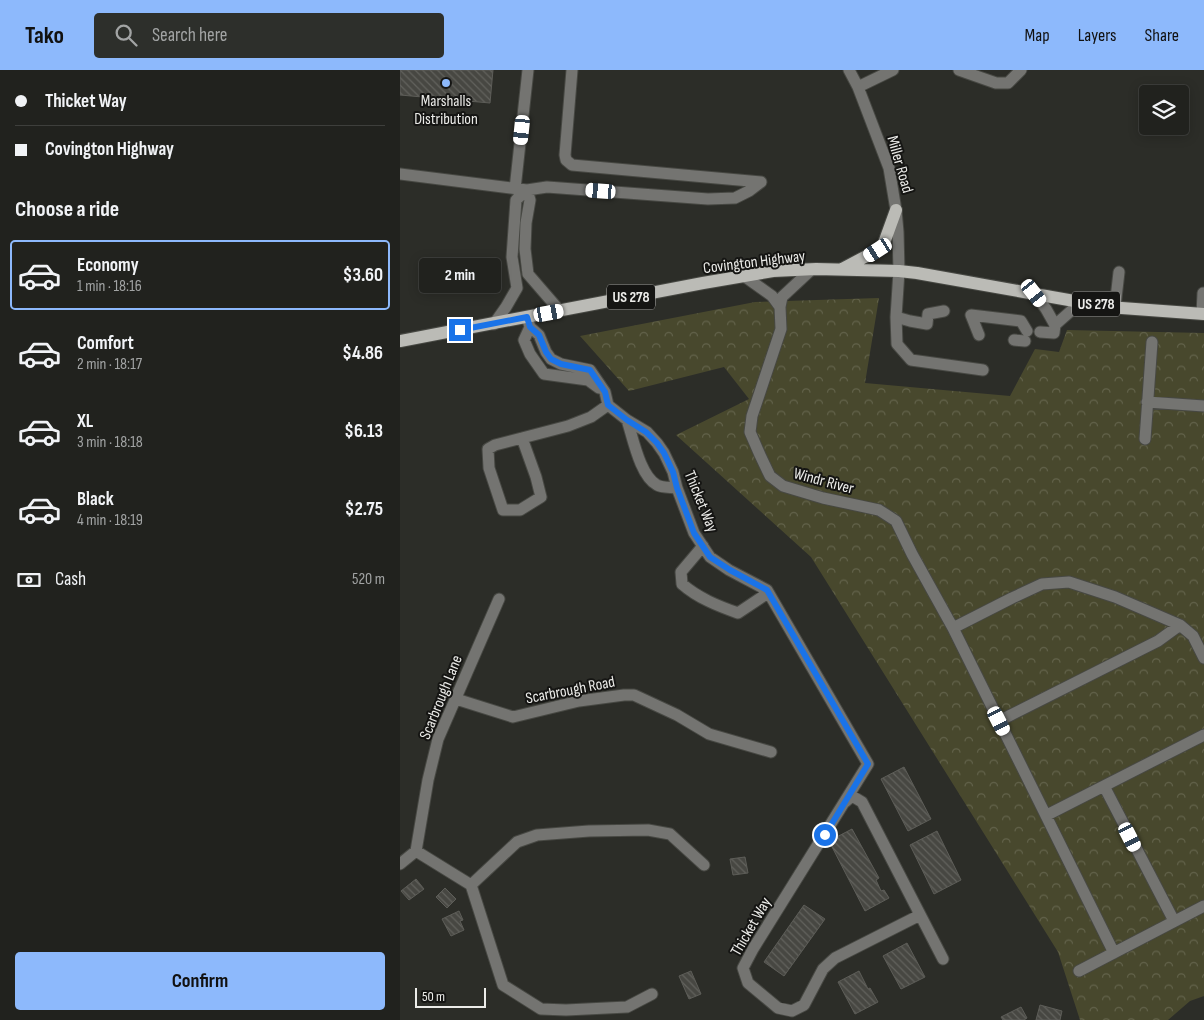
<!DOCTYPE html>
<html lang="en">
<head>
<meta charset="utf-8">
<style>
  body { margin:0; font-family:"Sofia Sans Condensed",sans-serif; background:#2d2f2b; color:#f1f3f6; height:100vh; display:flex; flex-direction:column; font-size:19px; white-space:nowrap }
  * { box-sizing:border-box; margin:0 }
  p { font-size:16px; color:#a2a4a4 }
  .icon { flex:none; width:28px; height:28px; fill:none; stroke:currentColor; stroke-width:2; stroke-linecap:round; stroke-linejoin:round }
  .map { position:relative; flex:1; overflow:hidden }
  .details { display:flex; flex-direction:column; background:#21221e; width:400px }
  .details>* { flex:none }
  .top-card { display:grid; align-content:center; height:110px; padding:0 15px; background:#21221e }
  .controls { position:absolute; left:739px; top:15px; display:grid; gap:10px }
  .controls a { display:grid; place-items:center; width:50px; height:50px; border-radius:5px; background:#21221e; box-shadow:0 2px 12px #0003,0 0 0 1px #3e3f3c; font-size:25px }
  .scale { position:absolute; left:15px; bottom:12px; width:71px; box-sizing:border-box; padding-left:5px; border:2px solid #ecece9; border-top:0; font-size:14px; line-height:18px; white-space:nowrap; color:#ecece9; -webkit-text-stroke:4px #151513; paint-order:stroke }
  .end { position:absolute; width:22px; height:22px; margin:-11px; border:6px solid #1a73e8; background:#fff; box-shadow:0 0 0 2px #fff }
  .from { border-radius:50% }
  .bubble { position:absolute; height:35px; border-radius:5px; background:#21221e; box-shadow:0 2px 12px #0003,0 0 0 1px #3e3f3c; font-size:16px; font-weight:700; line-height:35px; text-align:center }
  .car { position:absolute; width:15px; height:30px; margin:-15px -8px; border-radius:6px; box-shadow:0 0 4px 1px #0007; background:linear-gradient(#fff 24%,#345 0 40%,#fff 0 76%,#345 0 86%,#fff 0) }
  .top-card b { display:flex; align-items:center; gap:18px; height:48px; font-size:19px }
  .top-card b+b { border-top:1px solid #3e3f3c }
  .top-card i { width:12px; height:12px; background:#f1f3f6 }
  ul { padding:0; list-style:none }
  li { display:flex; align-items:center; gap:15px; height:70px; margin:0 10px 8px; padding:0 5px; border:2px solid transparent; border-radius:5px }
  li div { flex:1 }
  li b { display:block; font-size:19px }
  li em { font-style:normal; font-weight:700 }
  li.selected { border-color:#8db9fc }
  li>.icon { width:45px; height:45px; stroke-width:1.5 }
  h2 { padding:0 15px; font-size:22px; line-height:60px }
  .pay { display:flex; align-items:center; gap:12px; height:55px; padding:0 15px; font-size:19px }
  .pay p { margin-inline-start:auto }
  .button { display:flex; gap:10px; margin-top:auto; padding:10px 15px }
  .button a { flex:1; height:58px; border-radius:5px; background:#8db9fc; color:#111; font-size:20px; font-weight:700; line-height:58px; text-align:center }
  header { display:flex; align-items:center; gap:30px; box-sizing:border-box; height:70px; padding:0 25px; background:#8db9fc; color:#111 }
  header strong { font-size:24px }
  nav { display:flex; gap:28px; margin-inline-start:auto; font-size:18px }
  .search { width:350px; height:45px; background:#2d2f2b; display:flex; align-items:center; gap:12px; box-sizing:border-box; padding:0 18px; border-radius:5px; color:#a2a4a4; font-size:19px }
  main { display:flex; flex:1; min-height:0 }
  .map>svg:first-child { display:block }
  .forest { fill:url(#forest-crowns) }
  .building { fill:url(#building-back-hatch); stroke:#5d5d58 }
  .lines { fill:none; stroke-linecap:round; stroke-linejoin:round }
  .minor-casing { stroke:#474843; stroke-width:13 }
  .major-casing { stroke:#474843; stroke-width:14 }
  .minor { stroke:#747471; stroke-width:11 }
  .major { stroke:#bbbbb6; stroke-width:12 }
  .route { stroke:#1a73e8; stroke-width:6 }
  .poi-dot { fill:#8db9fc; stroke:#151513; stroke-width:2 }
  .labels { text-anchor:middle; stroke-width:4; stroke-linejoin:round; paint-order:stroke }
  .shield { fill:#151513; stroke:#acaca9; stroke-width:1 }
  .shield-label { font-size:15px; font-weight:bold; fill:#ecece9 }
  .poi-label { font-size:16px; fill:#ecece9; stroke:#151513 }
  .street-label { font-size:16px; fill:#ecece9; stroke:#151513 }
</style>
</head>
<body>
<header>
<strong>Tako</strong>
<div class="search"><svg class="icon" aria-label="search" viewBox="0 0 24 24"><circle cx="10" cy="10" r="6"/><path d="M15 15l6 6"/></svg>Search here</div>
<nav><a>Map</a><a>Layers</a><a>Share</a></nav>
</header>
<main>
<section class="details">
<div class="top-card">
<b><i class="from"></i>Thicket Way</b>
<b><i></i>Covington Highway</b>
</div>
<h2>Choose a ride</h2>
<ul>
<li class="selected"><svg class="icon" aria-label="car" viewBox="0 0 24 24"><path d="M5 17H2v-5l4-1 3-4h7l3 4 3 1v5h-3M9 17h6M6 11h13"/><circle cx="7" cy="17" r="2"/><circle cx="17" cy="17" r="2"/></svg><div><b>Economy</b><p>1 min · 18:16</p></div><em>$3.60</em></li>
<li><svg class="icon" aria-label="car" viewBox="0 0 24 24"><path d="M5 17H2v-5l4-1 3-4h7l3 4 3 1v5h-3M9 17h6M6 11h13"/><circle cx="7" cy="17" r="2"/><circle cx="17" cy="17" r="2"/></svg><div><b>Comfort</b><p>2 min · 18:17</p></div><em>$4.86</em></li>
<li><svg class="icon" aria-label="car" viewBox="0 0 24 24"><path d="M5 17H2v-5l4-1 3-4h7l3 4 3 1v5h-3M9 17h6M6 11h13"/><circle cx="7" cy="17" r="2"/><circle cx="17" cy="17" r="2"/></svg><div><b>XL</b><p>3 min · 18:18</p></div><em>$6.13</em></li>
<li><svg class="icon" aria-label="car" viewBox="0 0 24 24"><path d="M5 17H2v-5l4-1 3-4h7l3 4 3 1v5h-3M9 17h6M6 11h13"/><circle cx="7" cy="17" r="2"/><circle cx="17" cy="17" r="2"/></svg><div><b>Black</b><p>4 min · 18:19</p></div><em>$2.75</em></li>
</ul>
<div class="pay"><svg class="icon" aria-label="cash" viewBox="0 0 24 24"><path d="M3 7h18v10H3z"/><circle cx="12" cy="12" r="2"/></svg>Cash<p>520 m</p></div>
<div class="button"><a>Confirm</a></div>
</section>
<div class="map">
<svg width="804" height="950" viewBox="0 0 804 950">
  <defs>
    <pattern id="forest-crowns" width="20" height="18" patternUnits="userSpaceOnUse" patternTransform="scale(1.25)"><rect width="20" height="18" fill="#48482d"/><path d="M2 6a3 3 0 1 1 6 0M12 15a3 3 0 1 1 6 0" fill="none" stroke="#63634b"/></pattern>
    <pattern id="building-back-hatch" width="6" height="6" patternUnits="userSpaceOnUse" patternTransform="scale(1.25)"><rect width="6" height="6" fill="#474742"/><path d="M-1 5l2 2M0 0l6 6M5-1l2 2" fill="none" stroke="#62625d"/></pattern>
  </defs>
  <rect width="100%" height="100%" fill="#2c2d28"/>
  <path class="forest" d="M479,228L465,313L610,326L635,279L659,282L667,260L804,263V926L790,931L768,950H680L658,882L411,487L276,365L349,329L324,297L229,321L180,266L355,232Z"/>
  <path class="building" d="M0,0H93L90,33L0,25Z
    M504,697L531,749L508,761L481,709Z
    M452,759L479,808L476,810L481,821L484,820L489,828L465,841L429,771Z
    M537,761L561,810L534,824L510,775Z
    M345,787L348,803L333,805L330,789Z
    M16,809L24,819L9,830L1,821Z
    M45,818L56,829L47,838L36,827Z
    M404,835L425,849L384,906L364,892Z
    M59,841L63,850L60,851L64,860L51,866L42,849Z
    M507,873L525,907L501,919L483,886Z
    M291,901L301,924L289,929L279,906Z
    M459,901L468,919L470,918L478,932L455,944L438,912Z
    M640,935L662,941L660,950H636Z
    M621,937L627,948L624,950H603L601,947Z"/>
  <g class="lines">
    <g class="minor-casing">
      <path id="minor" d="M172,0L165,85L166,90L172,95L361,112
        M449,0L458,17L489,98L496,140L498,162L499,201L496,247L497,274L511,290L583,300
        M559,0L596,13H608L621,0
        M458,17L493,0
        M0,104L127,120L147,117L308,129L335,128L349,121L361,112
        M115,119L128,0
        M127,120L130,130L126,153L125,179L128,204L160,241
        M411,200L382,227L380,237L381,259L352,346L350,362L360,385L370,406L383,416L423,428L479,440L496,451L512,484L553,558L714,883
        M344,206L372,226L380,237
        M634,223L646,239L655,255L654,263L640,262
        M715,237L719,202
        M802,244L803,223
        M127,247L130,257L139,265L146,282L151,289L161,294L190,300L205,322L208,335L227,350L247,362L257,373L264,383L273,402L277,418L294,463L310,487L329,500L367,520L468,694L353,879L343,898L348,913L378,938L392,941L404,935L423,899L435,888L520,845
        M496,247L510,251L527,254L528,244L544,241
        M94,254L106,237L117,218L112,187L116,130L127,120
        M655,255L681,232
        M130,257L124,270L130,284L144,304L188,310L199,318
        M579,265L571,245L621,251L627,261
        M614,270L625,271
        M747,332L804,336
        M227,350C233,368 240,406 257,415C262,418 271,417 277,418
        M122,368L136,407L141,427L120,440H103L89,398L88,379L95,375Z
        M122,368L168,356L191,347L208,335
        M745,369L752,272
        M303,476L281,502L282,514C298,528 318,536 338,543L368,523
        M553,558L612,528L642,514L669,512L715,527L780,555L793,566L804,588
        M56,629L113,647L179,631L224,625H234L277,645L309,664L371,682
        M599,651L758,571L780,555
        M704,716L774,851
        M445,732L452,726L462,732L543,889
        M647,745L804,665
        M16,781L71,815L103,915L141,939L166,940L227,937L252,924
        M0,794L16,781L28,710L38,669L99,529
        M71,815L117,772L137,765L189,761L248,760L270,764L304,795
        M679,901L804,836"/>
    </g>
    <g class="major-casing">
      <path id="major" d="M442,199L478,180L484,173L496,140
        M0,271L303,213L373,201L416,199L499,201L517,203L708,237L804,244"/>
    </g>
    <use href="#minor" class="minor"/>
    <use href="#major" class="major"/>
  </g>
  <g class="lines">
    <path class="route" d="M60,260L127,247L130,257L139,265L146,282L151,289L161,294L190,300L205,322L208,335L227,350L246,362L257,373L264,383L273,402L277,418L294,463L310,487L330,500L367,520L468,694L425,765"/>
  </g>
  <circle class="poi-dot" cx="46" cy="13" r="5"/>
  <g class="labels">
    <g class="shield">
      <rect x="207" y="214.5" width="48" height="25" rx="4"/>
      <rect x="672" y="221.5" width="48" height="25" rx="4"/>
    </g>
    <g class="shield-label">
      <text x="231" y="232">US 278</text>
      <text x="696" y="239">US 278</text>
    </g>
    <g class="poi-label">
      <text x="46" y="36">Marshalls<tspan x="46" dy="18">Distribution</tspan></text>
    </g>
    <g class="street-label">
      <text transform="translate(501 94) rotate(74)" y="6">Miller Road</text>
      <text transform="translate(354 191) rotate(-7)" y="6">Covington Highway</text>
      <text transform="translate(424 410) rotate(15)" y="6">Windr River</text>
      <text transform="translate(302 431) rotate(68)" y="6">Thicket Way</text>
      <text transform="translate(170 619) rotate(-11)" y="6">Scarbrough Road</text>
      <text transform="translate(40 627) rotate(-68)" y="6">Scarbrough Lane</text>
      <text transform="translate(350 856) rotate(-60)" y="6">Thicket Way</text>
    </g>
  </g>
</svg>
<div class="controls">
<a><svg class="icon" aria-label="layers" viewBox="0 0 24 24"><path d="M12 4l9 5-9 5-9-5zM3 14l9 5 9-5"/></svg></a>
</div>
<div class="scale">50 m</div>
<i class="end from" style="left:425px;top:765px"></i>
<i class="end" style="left:60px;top:260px"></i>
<div class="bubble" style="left:19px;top:188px;width:82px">2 min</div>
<i class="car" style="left:122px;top:60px;rotate:186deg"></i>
<i class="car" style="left:201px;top:121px;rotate:274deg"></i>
<i class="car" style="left:478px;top:180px;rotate:238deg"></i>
<i class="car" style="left:634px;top:223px;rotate:142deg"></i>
<i class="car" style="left:149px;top:243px;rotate:80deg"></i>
<i class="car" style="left:599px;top:651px;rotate:153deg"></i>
<i class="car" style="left:730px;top:767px;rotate:153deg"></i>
</div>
</main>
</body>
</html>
